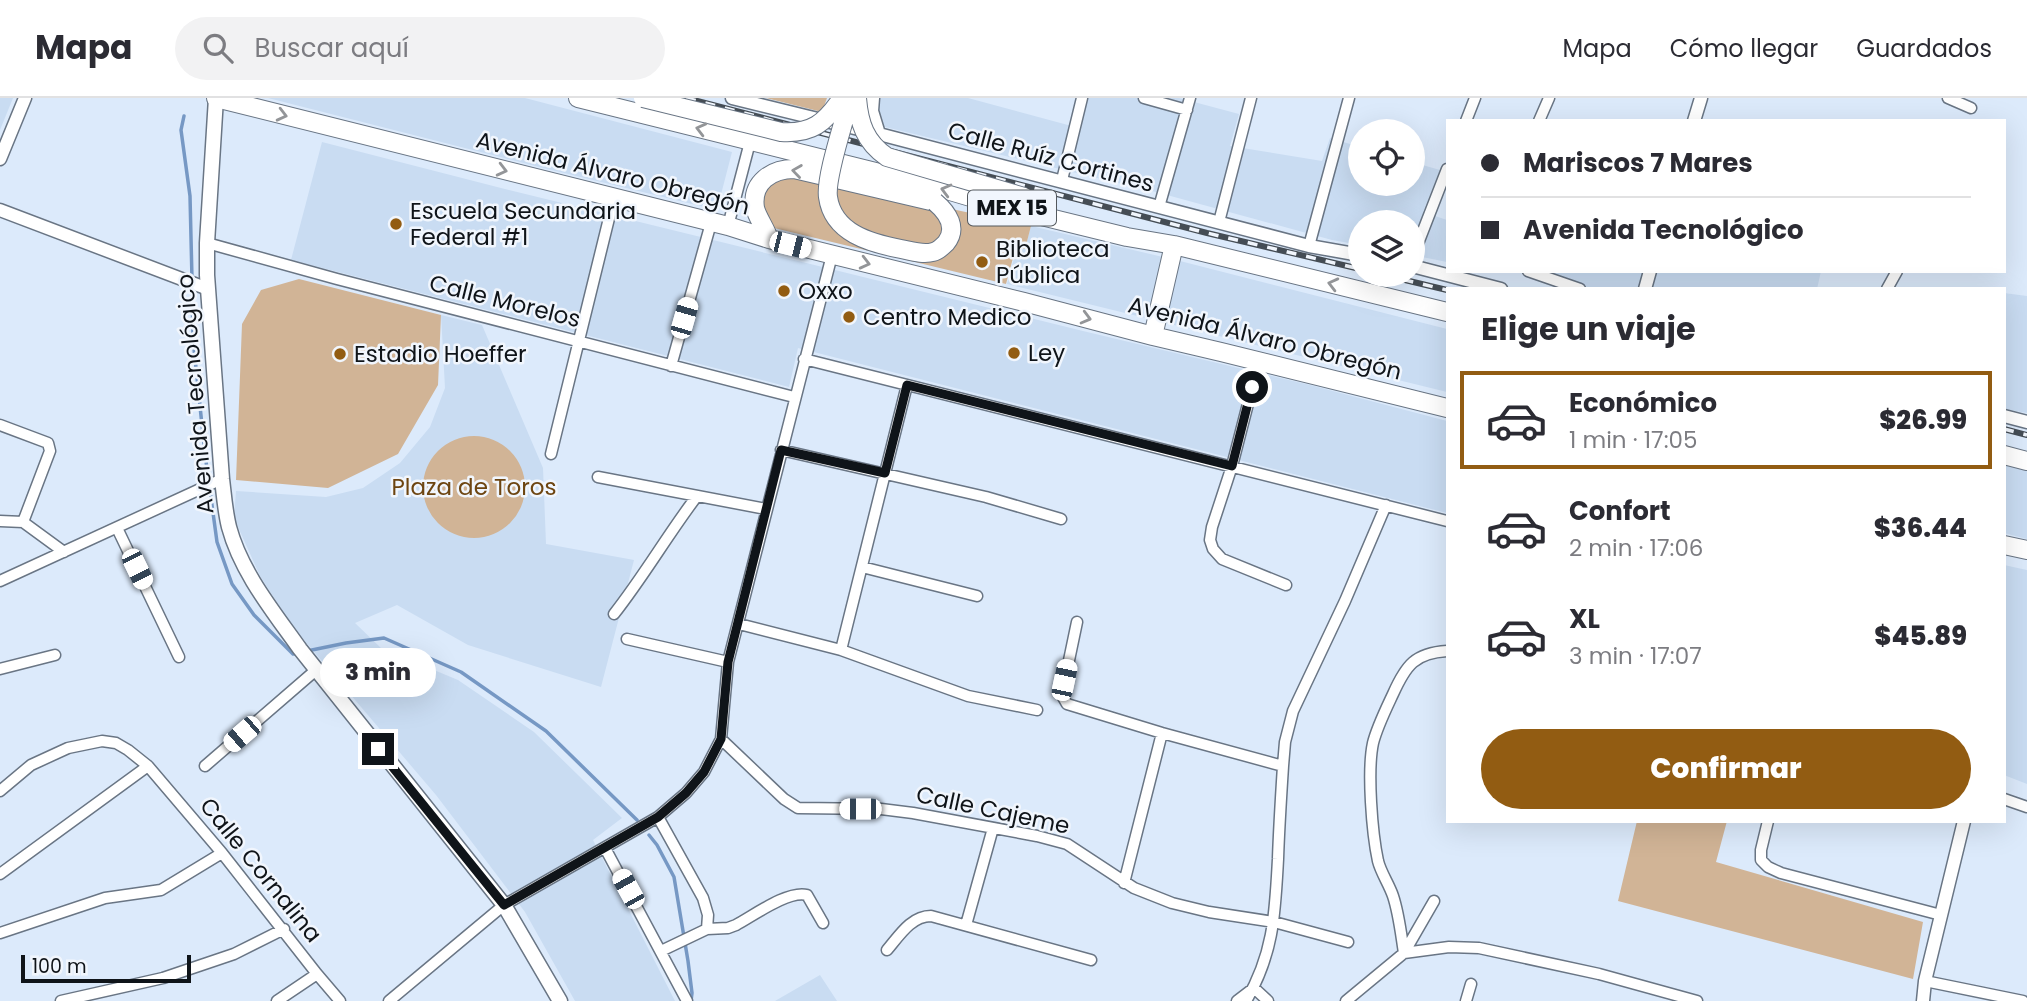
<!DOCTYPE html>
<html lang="es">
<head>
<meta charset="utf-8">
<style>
  body { margin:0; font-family:Poppins,sans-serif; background:#f2f2f3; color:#2b2b33; height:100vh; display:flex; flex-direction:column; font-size:26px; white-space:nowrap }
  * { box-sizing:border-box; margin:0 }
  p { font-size:23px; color:#7c7c81 }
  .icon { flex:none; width:38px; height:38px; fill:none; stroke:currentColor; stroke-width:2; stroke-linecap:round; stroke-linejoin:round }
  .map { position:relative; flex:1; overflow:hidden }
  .panel { position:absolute; left:1446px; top:189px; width:560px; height:536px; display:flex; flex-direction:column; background:#fff; border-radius:0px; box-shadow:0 7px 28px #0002 }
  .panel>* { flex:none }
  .banner { position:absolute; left:1446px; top:21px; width:560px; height:154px; border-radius:0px; box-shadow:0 7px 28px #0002; display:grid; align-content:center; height:154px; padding:0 35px; background:#fff }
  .tools { position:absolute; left:1348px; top:21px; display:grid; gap:14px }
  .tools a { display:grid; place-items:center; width:77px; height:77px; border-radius:50%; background:#fff; box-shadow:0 7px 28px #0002; font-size:35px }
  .scale { position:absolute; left:21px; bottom:18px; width:170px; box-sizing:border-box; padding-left:7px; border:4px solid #0f1419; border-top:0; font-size:19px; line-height:24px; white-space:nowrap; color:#0f1419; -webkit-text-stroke:5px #f1f6fd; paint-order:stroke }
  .end { position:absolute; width:32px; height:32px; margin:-16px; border:9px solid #0f1419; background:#fff; box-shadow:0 0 0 4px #fff }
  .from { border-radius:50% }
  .bubble { position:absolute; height:49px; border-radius:24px; background:#fff; box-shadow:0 7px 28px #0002; font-size:23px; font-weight:800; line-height:49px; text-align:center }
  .car { position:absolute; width:21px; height:42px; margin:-21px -10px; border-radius:9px; box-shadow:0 0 5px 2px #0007; background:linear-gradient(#fff 24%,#345 0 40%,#fff 0 76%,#345 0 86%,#fff 0) }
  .banner b { display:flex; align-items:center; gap:24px; height:66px; font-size:26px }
  .banner b+b { border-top:2px solid #e1e1e2 }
  .banner i { width:18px; height:18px; background:#2b2b33 }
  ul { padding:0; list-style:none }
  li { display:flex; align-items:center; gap:21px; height:98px; margin:0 14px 10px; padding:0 21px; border:4px solid transparent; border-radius:0px }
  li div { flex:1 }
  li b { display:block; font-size:26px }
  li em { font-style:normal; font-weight:800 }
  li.on { border-color:#925c12 }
  li>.icon { width:63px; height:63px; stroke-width:1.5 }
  h2 { padding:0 35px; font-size:32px; line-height:84px }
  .button { display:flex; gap:14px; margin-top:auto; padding:14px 35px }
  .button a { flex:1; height:80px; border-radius:42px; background:#925c12; color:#fff; font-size:28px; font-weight:800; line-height:80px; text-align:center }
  header { display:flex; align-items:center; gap:42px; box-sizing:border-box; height:98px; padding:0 35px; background:#fff; border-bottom:2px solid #e1e1e2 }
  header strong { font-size:33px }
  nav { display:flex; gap:38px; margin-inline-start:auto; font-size:24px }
  .search { width:490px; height:63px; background:#f2f2f3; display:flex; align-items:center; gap:18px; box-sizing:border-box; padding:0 24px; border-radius:38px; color:#7c7c81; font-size:26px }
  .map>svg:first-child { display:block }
  .built { fill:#c9dcf2 }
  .green { fill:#d1b496 }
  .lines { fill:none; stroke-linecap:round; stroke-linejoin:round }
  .stream { stroke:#7698c4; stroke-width:3.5 }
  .minor-casing { stroke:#697584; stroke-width:13 }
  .tertiary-casing { stroke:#697584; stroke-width:15 }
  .secondary-casing { stroke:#697584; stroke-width:17 }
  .trunk-casing { stroke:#697584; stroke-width:20 }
  .minor { stroke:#fff; stroke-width:10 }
  .tertiary { stroke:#fff; stroke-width:12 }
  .secondary { stroke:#fff; stroke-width:14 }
  .trunk { stroke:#fff; stroke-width:18 }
  .rail-casing { stroke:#454d55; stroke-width:6 }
  .rail { stroke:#f1f6fd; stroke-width:3.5; stroke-dasharray:10; stroke-linecap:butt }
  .trunk-bridge-casing { stroke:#697584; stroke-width:20; stroke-linecap:butt }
  .trunk-bridge { stroke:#fff; stroke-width:18 }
  .oneway { stroke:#939598 }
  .route { stroke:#0f1419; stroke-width:9 }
  .poi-dot { fill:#925c12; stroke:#f1f6fd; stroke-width:2.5 }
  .labels { text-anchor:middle; stroke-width:5; stroke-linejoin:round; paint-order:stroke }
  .shield { fill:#f1f6fd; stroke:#53585d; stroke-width:2 }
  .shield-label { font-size:21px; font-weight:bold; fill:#0f1419 }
  .street-label { font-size:23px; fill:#0f1419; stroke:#f1f6fd }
  .poi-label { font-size:23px; fill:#0f1419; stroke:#f1f6fd; text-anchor:start }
  .park-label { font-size:23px; fill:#6d4511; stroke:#f1f6fd }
</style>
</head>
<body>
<header>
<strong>Mapa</strong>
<div class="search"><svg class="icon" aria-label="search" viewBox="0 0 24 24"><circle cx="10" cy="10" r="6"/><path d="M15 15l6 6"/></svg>Buscar aquí</div>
<nav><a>Mapa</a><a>Cómo llegar</a><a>Guardados</a></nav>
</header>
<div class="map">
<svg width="2027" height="903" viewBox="0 0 2027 903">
  <rect width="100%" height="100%" fill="#dceafb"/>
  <path class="built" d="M0,0H13L0,32Z
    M268,0H525L732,54L717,112L539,69Z
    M878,0H968L1079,30L1087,0H1179L1239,16L1230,48L1322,63L1330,40L1360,49V86H1412V64L1440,72L1423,114L1447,122V164L1412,157V124H1360V147L1332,142L1156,94L881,28L877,7Z
    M322,44L501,90L1083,233L1310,287L1447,323V415L798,250L789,289L291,162Z
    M1031,128L1180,163L1447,231V294L1007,186L1017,149L1025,150Z
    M1537,173H1821L1817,191H1594L1552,179Z
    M2004,195L2027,198V315L2004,311Z
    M441,217L482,227L543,370L546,446L634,462L601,589L468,547L397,507L355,525L381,550L458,582L534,634L622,720L593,742L675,903H575L525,814L436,697L292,528L260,478L234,420L236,393L326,399L363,390L400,365L430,329L445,290Z
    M2004,367L2027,373V441L2004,435Z
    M2004,467L2027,472V686L2004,677Z
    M820,877L837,903H775Z"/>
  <path class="green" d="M766,0H827L822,14Z
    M784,75L1031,128L1025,151L1016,149L1006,186L774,130L765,119L761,91Z
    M299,181L441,217L438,287L398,356L328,390L236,382L242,226L261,192Z
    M423 389a51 51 0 1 1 102 0a51 51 0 1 1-102 0Z
    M1637,723H1727L1716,764L1923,824L1913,881L1618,803Z"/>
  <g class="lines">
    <path class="stream" d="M184,18L181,32L190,98L192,181
      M192,188L193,241L205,356L217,444L232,486L254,517L293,556L300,555
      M307,553L346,545L384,540L461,574L546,633L637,722
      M649,737L657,747L674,779L688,863L692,895L691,903"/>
    <g class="minor-casing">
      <path id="minor" d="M1144,0L1187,12
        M1948,0L1971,10
        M1466,23L1475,0
        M1539,23L1549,0
        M1062,82L1082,0
        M1159,109L1190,0
        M1219,124L1251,0
        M728,128L750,44
        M207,145L337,181L794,299
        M1309,148L1349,0
        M1412,161L1447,71
        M1528,173L1580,191
        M1887,191L1897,173
        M804,261L1447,423
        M1259,263L1232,368L1212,429L1210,442L1213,451L1222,461L1286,487
        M671,268L711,125
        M0,327L48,345L50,353L23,424
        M781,352L986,399L1061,421
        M551,356L614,100
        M598,379L766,411
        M0,423L23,424L64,454
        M117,430L179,559
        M862,469L977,498
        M0,483L222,381
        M614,516C644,478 668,436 697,398
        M1077,524L1063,591V599L1067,606L1162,635L1283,668
        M739,526L841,552L968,598L1037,612
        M627,541L728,564
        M841,552L907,287
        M0,571L55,557
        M721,641L784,701L798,710L881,711L913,715L1037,738L1067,746L1134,790L1172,805L1209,814L1274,824L1348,844
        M205,668L316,572
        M0,693L31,667L68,650L102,643L116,645L128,652L148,668L222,755L317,876L340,903
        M2004,701L2027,709
        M658,719L703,800L708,817L707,831
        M1768,723L1761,752V762L1768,769L1781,775L1941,817
        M605,750L687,903
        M0,776L148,668
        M1124,785L1162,635
        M966,827L993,730
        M0,835L105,800L161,792L222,755
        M887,852C899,838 911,818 931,818L1091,862
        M661,853L707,831L728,830L736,827C753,818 788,792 807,797L823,825
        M1404,855C1401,836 1399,816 1393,798C1389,786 1381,775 1378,763C1372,735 1367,673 1373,645C1377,629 1386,611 1393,596C1406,567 1415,555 1447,553
        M1404,855L1449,849L1479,850L1599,876L1697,903
        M1925,883L2023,903
        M61,903L163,880L234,856L284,831
        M277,903L317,876
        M389,903L504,807L658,719L686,695L704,674L721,641L728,564L832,157
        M1237,903L1254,890L1268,903
        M1246,903C1274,855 1275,815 1278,761C1279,730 1281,699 1283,668L1285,644L1293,613L1345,503L1386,407
        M1346,903L1404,855L1434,803
        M1466,903L1471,886"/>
    </g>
    <g class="tertiary-casing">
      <path id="tertiary" d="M732,0L879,36L1309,148L1360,157
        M873,0L872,13L879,36
        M1694,23L1701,0
        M0,61L25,0
        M0,112L208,191
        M1412,168L1501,191
        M1645,191L1650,173
        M2004,318L2027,324
        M1923,903L1925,883L1964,723"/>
    </g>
    <g class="secondary-casing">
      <path id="secondary" d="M216,0L207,145V177L222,381C224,397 225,413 229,429C241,474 273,513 300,551L504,807L560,903"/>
    </g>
    <g class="trunk-casing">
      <path id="trunk" d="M216,0L728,128L769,141L1024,204L1153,238L1221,254L1447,310
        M578,0L940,90L1001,108L1127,139L1174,147L1447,214
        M769,141C766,131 757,119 755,110C751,84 772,71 794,71L935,104
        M1153,238L1174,147
        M2004,357L2027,363
        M2004,447L2027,452"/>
    </g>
    <use href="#minor" class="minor"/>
    <use href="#tertiary" class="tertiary"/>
    <use href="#secondary" class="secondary"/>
    <use href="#trunk" class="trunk"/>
    <g class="rail-casing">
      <path id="rail" d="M686,0L1207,135L1360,171
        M1384,177L1447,192
        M2004,331L2027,337"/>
    </g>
    <use href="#rail" class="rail"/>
    <g class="trunk-bridge-casing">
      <path id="trunk-bridge" d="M643,0L781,34C812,36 825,25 842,0
        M850,0C845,22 825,79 828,99C833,135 870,145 901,151C911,153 923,157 933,154C938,153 942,149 946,145C958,130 948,115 935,104
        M857,0C859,25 865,44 887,59L1024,99"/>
    </g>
    <use href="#trunk-bridge" class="trunk-bridge"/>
  </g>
  <defs><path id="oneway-chevron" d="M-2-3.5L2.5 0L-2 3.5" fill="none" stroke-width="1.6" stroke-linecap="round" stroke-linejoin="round" transform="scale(1.75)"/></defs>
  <g class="oneway">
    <use href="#oneway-chevron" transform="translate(282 17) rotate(14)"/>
    <use href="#oneway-chevron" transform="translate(701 31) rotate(-166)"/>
    <use href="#oneway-chevron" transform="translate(502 72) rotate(14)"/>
    <use href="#oneway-chevron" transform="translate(797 73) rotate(-172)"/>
    <use href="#oneway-chevron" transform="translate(946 92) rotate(-165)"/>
    <use href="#oneway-chevron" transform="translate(865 165) rotate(14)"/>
    <use href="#oneway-chevron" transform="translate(1333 186) rotate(-166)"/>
    <use href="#oneway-chevron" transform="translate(1086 220) rotate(15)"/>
  </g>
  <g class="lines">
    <path class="route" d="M378,651L504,807L658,719L686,695L704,674L721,641L728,564L781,352L885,375L907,287L1232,368L1252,289"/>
  </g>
  <g class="poi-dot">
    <circle cx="396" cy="126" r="7"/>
    <circle cx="982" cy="164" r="7"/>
    <circle cx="784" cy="193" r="7"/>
    <circle cx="849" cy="219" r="7"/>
    <circle cx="1014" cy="255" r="7"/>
    <circle cx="340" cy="256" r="7"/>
  </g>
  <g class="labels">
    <rect class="shield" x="968" y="92.5" width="88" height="35" rx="5"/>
    <g class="shield-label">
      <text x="1012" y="117">MEX 15</text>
    </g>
    <g class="street-label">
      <text transform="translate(1051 59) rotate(15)" y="8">Calle Ruíz Cortines</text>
      <text transform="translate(613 75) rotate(14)" y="8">Avenida Álvaro Obregón</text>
      <text transform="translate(505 203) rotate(14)" y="8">Calle Morelos</text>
      <text transform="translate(1265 240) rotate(14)" y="8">Avenida Álvaro Obregón</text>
      <text transform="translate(195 296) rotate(-95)" y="8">Avenida Tecnológico</text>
      <text transform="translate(993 712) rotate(12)" y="8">Calle Cajeme</text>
      <text transform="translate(261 772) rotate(51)" y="8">Calle Cornalina</text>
    </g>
    <g class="poi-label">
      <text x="410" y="121">Escuela Secundaria<tspan x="410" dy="26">Federal #1</tspan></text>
      <text x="996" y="159">Biblioteca<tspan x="996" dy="26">Pública</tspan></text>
      <text x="798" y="201">Oxxo</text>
      <text x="863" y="227">Centro Medico</text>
      <text x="1028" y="263">Ley</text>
      <text x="354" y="264">Estadio Hoeffer</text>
    </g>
    <g class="park-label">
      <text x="474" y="397">Plaza de Toros</text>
    </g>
  </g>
</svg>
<div class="tools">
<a><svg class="icon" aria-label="locate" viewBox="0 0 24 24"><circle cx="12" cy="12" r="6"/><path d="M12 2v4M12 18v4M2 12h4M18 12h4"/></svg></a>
<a><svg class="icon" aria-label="layers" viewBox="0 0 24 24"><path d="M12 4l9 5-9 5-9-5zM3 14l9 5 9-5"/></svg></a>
</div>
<div class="scale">100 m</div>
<i class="end from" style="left:1252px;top:289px"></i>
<i class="end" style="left:378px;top:651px"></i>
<div class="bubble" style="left:320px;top:550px;width:116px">3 min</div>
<i class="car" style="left:790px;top:147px;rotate:104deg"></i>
<i class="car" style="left:684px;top:220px;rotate:16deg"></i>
<i class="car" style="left:137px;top:471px;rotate:154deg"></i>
<i class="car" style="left:1064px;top:582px;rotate:12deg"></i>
<i class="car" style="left:242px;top:636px;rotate:229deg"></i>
<i class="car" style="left:860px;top:711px;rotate:270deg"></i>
<i class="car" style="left:628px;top:791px;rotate:331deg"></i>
<div class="banner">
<b><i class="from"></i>Mariscos 7 Mares</b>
<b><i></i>Avenida Tecnológico</b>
</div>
<section class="panel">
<h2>Elige un viaje</h2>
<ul>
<li class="on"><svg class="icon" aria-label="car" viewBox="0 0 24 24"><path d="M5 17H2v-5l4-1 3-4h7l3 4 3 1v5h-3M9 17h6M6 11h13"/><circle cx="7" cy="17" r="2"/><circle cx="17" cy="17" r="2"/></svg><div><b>Económico</b><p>1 min · 17:05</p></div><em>$26.99</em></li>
<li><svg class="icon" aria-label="car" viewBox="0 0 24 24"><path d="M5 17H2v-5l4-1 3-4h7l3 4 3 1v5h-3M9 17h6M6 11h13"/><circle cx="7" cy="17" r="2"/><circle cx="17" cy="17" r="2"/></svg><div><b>Confort</b><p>2 min · 17:06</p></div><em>$36.44</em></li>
<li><svg class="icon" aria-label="car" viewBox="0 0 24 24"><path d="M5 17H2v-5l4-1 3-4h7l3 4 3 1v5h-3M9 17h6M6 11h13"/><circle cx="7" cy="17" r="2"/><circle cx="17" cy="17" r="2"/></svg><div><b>XL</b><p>3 min · 17:07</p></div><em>$45.89</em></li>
</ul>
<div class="button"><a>Confirmar</a></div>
</section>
</div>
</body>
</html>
